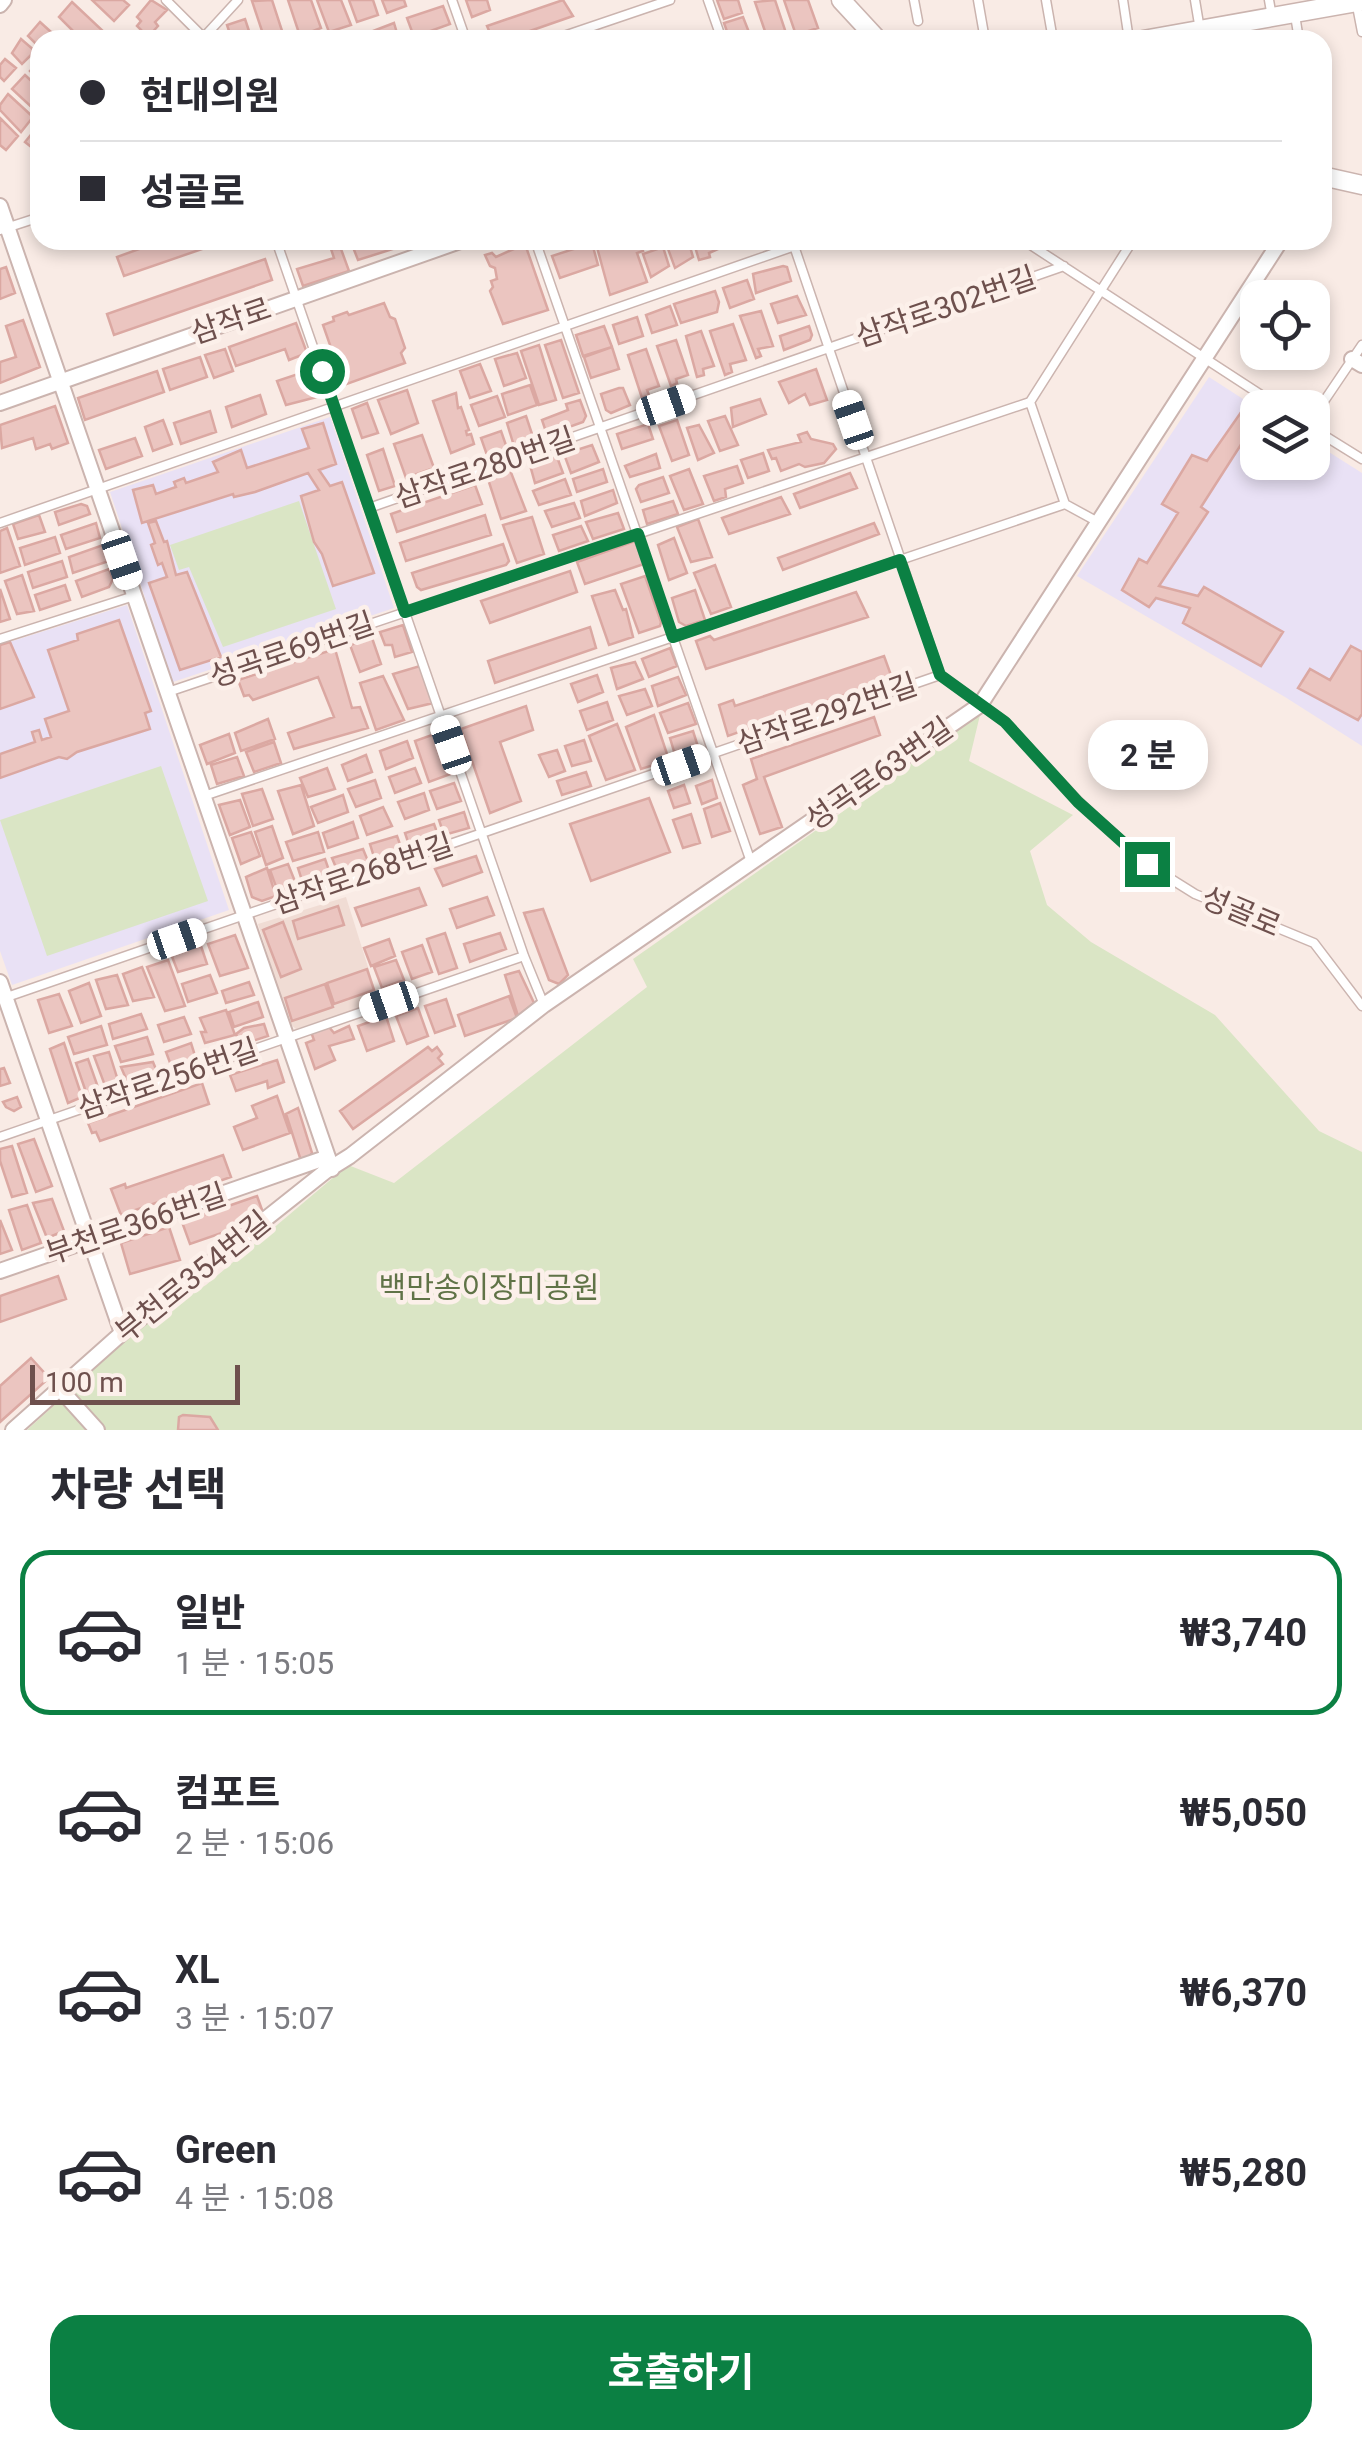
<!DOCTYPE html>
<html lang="ko">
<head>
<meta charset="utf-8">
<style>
  body { margin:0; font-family:Roboto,"Noto Sans KR",sans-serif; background:#f2f2f3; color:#2b2b33; height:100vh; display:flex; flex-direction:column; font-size:38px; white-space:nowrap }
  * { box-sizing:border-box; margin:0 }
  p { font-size:32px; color:#7c7c81 }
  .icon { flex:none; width:55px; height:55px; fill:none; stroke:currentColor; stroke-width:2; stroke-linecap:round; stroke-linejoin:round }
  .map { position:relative; height:1430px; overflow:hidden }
  .drawer { display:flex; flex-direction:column; background:#fff; flex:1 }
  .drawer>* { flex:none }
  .guide { position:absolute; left:30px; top:30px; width:1302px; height:220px; border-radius:30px; box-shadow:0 5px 15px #0003; display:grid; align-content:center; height:220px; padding:0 50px; background:#fff }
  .buttons { position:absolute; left:1240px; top:280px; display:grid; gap:20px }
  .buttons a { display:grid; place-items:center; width:90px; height:90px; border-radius:20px; background:#fff; box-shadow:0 5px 15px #0003; font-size:50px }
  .scale { position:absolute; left:30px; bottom:25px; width:210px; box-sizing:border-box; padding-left:10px; border:5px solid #6e504d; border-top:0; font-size:28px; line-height:35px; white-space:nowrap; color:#6e504d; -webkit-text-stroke:8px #fcf0ea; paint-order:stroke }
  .end { position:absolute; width:45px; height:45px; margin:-22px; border:12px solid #0b8043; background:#fff; box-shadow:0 0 0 5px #fff }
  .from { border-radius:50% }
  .bubble { position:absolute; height:70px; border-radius:30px; background:#fff; box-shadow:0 5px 15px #0003; font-size:32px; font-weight:700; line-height:70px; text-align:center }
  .car { position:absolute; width:30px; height:60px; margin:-30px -15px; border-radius:12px; box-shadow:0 0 8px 2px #0007; background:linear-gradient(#fff 24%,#345 0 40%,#fff 0 76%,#345 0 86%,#fff 0) }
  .guide b { display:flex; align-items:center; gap:35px; height:95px; font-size:38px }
  .guide b+b { border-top:2px solid #e1e1e2 }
  .guide i { width:25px; height:25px; background:#2b2b33 }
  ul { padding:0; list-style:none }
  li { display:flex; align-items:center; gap:30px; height:165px; margin:0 20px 15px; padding:0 30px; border:5px solid transparent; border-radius:30px }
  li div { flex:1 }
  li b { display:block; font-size:38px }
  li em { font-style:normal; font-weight:700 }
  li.active { border-color:#0b8043 }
  li>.icon { width:90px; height:90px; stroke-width:1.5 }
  h2 { padding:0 50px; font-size:45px; line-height:120px }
  .button { display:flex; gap:20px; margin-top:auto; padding:20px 50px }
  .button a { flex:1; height:115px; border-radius:30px; background:#0b8043; color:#fff; font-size:40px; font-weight:700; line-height:115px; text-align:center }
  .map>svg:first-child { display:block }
  .residential { fill:#f0dcd4 }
  .education { fill:#e9e1f5 }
  .green { fill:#dae5c5 }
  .building { fill:#ebc5c0; stroke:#dba8a2; stroke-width:2.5 }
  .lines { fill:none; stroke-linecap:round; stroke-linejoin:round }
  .service-casing { stroke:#cbb4af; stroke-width:11 }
  .minor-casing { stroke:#cbb4af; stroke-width:18 }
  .tertiary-casing { stroke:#cbb4af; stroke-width:21 }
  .service { stroke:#fff; stroke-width:8 }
  .minor { stroke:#fff; stroke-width:14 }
  .tertiary { stroke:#fff; stroke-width:18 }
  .route { stroke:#0b8043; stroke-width:12 }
  .labels { text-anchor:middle; stroke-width:9; stroke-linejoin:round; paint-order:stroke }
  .street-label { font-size:30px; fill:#6e504d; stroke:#fcf0ea }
  .park-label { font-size:30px; fill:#607347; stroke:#fcf0ea }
</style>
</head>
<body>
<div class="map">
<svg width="1362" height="1430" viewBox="0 0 1362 1430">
  <rect width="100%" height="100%" fill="#f9ebe5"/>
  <path class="residential" d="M346,897L379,1002L296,1029L289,1023L258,924Z"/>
  <path class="education" d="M1209,377L1257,408L1258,462H1312L1313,442L1362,473V746L1285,697L1077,576Z
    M330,417L394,608L173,682L110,492Z
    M127,605L229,910L12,985L0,951V645Z"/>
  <path class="green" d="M299,501L336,609L223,647L189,567L179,570L170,545Z
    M980,715L969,761L1073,815L1030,851L1047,905L1091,942L1215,1015L1319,1131L1362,1152V1430H27L146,1322L206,1285L348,1165L394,1183L647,987L633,959Z
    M161,766L208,901L47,956L0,820Z"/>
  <path class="building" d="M92,0H123L129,5L114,21Z
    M151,0L167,10L155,22L158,26L148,37L137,26L141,21L137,17Z
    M272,0L285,40H265L252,1Z
    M288,0H311L321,28L300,36Z
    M317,0H341L351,25L329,32Z
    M349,0H373L378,15L357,22Z
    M382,0H404L406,6L387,13Z
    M466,0H487L490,10L472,17Z
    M563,0L573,16L504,40H493L487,26Z
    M717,0H738L742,13L724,19Z
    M775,0L787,36L768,40L755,2Z
    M784,0H808L818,28L796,35Z
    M72,2L104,32L97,40H82L59,17Z
    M443,6L450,24L414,37L407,18Z
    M743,17L752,40H730L724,23Z
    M245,19L252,40H232L227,25Z
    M40,22L51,32L40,40L38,46L28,36Z
    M394,23L399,40H376L373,31Z
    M359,32L362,40H338Z
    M21,39L35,51L22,64L12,53Z
    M5,59L16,68L4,81L0,77V65Z
    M40,61V81L30,71Z
    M25,75L40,89L38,113L12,89Z
    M8,94L33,117L21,132L0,110V105Z
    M0,118L18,136L6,150L0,145Z
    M38,126L40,128V154L25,142Z
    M164,240H228L124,276L117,257Z
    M358,240H396L399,247L358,260L351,242Z
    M595,240H639L643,251L637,253L647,282L610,295Z
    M688,240L693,257L675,268L667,246Z
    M693,240H715L718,249L709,253L710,257L699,260Z
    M592,243L598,265L560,278L552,256Z
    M525,244L548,310L503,324L490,291L493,287L491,281L497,279L495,268L490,266L485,255L492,253L496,257Z
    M663,247L669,266L651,277L643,254Z
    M331,249H341L349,271L303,286L297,269L334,258Z
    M265,259L272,280L114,335L107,314Z
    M783,266L787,267L791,281L756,293L753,274Z
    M6,267L15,293L0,299V269Z
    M747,280L754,299L730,308L723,288Z
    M715,291L719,302L717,312L681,323L674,304Z
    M797,296L806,315L778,323L771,304Z
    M384,303L390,317L395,319L405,348L401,353L405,363L344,385L323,325L334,321L333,317L347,312L349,315Z
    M670,306L677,325L652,333L646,315Z
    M761,311L773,346L758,349L761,356L756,358L740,316Z
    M637,317L643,336L619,344L613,325Z
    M23,320L40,367L0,383V362L16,357L6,326Z
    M296,323L307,353L289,360L285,349L236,366L229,347Z
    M733,324L746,360L730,364L732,372L725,375L710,331Z
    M604,326L612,347L583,356L576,335Z
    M809,326L812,335L810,340L784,350L780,336Z
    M701,331L714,366L703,369L704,375L697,377L686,336Z
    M561,340L579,393L563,398L545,345Z
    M676,340L688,375L676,379L677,383L671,386L657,346Z
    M539,345L556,400L539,405L521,351Z
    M612,347L619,369L591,378L584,357Z
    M225,349L233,371L214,378L205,355Z
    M646,349L659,386L647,390L649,395L642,398L628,355Z
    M517,353L526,378L504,386L495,359Z
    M200,357L207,377L170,390L163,369Z
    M480,364L491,391L470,398L460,371Z
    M313,369L319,386L317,397L286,405L277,381Z
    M816,369L827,400L810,405L805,394L789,403L779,382Z
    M157,371L164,392L85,420L78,398Z
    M530,385L537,405L508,415L502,394Z
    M619,388H623L630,405L611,413L606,410L601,394Z
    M407,390L418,423L391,434L378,400Z
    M456,393L458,408L461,407L469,430L466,431L467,435L471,434L474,444L451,453L433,401Z
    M260,395L266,414L232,427L226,407Z
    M497,396L505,417L479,426L471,405Z
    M760,399L766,414L733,427L731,408Z
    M580,400L586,416L583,422L547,435L542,420L568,410L566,404Z
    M367,403L378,433L362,438L352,409Z
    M55,406L68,443L52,449L50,444L36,449L33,438L2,448L0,425Z
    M1244,408L1258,418L1201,507L1208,512L1159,586L1198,596L1204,587L1283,632L1261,666L1183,623L1190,608L1156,598L1149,607L1122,590L1139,559L1147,563L1178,513L1162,504L1192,455L1207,461Z
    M210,411L216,432L181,444L174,423Z
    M526,416L534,440L514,446L507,423Z
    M725,416L738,445L720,451L708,421Z
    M163,420L172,444L153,451L145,427Z
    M677,420L689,455L672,461L659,426Z
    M323,423L336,464L319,470L330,486L342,482L374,573L333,586L322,554L314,542L301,496L319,490L308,473L255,492L234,497L233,494L142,523L133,490L153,485L156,494L176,487L174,482L184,478L186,483L218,472L213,462L241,450L247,468L309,448L302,429Z
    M648,424L653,439L622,449L617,434Z
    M699,425L714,453L698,460L687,428Z
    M501,431L508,451L488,458L481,438Z
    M807,432L811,439L833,444L836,449L824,463L805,467L799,464L781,471L776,458L772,459L768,450L801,442L798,435Z
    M422,435L434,468L406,478L394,444Z
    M135,438L142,456L106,469L99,450Z
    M592,445L599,462L571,473L564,454Z
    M383,449L395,486L379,491L367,455Z
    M763,453L769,471L748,478L741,460Z
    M656,454L660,468L630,477L625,466Z
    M557,457L563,473L535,483L530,465Z
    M737,466L743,483L725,489L726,497L714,501L704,476Z
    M603,469L607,482L577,492L573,479Z
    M689,469L703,504L684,510L670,476Z
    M510,470L526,511L501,519L487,476Z
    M850,473L857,488L800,508L794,494Z
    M663,477L669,493L641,502L636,489L639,485Z
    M565,479L571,495L539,505L533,491Z
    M475,485L482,504L397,532L391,514Z
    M613,490L617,503L585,516L581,501Z
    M781,497L790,514L729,534L722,518Z
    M673,501L678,514L647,524L643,510Z
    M574,503L580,518L552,527L545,511Z
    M81,504L87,506L90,514L59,525L55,512Z
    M618,513L624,529L593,539L586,522Z
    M39,515L45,532L18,539L13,524Z
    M485,515L491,535L406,561L400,543Z
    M532,517L544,554L517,563L503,525Z
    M698,519L712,557L691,562L677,527Z
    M156,521L164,542L167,541L176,575L187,572L221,657L180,670L149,583L167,577L162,563L158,565L151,545L155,543L148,523Z
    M96,523L100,538L66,549L61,535Z
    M874,523L879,534L783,570L778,558Z
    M581,526L588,541L559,551L553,535Z
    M7,528L20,566L0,573V531Z
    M55,537L60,553L25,565L20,548Z
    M674,538L687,573L669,580L658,545Z
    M635,541L644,564L585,584L577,562Z
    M503,544L509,561L506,565L421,590L417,587L412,573Z
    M103,545L109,561L73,573L69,557Z
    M62,561L67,577L33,588L28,572Z
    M715,565L731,607L711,614L694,573Z
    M109,569L113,579L109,587L82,597L76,581Z
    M570,571L577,592L490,623L481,601Z
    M22,575L34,611L17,614L5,581Z
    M645,576L661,622L660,626L639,633L621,584Z
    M65,585L70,600L40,610L35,595Z
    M0,589L10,619L0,622Z
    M615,590L623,610L626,609L633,637L609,645L592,596Z
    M695,590L705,620L686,626L679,622L672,598Z
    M856,592L868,617L706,669L696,641L710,636L714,640Z
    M119,620L151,711L145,713L150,729L77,752L67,759L59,757L0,778V754L35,742L32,732L39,730L42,740L51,737L45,719L69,711L48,650L78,640L77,634Z
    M403,625L412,652L395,657L392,645H385L380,632Z
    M590,627L596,648L495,683L488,661Z
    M372,638L381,664L360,672L350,645Z
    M10,642L34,697L0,709V645Z
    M1351,646L1362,652V714L1358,720L1298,688L1310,669L1330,680Z
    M670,648L677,666L649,677L642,659Z
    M335,649L352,708L360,707L368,728L294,749L288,733L334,717L318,677L253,700L249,695L244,696L238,680Z
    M884,656L892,678L728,736L719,705L733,700L735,706Z
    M635,662L643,679L617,689L611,668Z
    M420,666L433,703L408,709L393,674Z
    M597,675L603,692L578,702L571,684Z
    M383,676L404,720L376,730L360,683Z
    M678,677L686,695L658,706L652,686Z
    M645,689L652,706L627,715L619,696Z
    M607,702L613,720L587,730L580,711Z
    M688,703L696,724L668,733L660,713Z
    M526,706L533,730L500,742L521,801L490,813L461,729Z
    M654,715L669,760L641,769L626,727Z
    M874,717L880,735L764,777L782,827L760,834L743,785L757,779L751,759Z
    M268,719L275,739L241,751L235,733Z
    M617,724L635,770L606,780L589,736Z
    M443,731L456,772L429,782L415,741Z
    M693,731L699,750L676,758L670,738Z
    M229,734L235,753L207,764L200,745Z
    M584,740L591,761L572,766L565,746Z
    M407,741L413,758L386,769L380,751Z
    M274,742L281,763L254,772L246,752Z
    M557,750L565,771L549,777L539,755Z
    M366,755L372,772L348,781L342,765Z
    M237,757L244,776L217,784L211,765Z
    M327,768L335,789L308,797L300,778Z
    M415,768L421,783L395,793L389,777Z
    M586,772L591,786L562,795L557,781Z
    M375,780L381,798L356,807L348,789Z
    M712,780L717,798L702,804L696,786Z
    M454,783L461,801L437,809L430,791Z
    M301,785L314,826L293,834L278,791Z
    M684,785L690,803L674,808L668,791Z
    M262,789L273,819L253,826L242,794Z
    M424,793L429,810L405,819L398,802Z
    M343,795L348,812L318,823L311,807Z
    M649,798L670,852L591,881L570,824Z
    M240,800L250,827L230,835L219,805Z
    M720,803L730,831L712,837L704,809Z
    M383,807L392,826L367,835L360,816Z
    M464,812L469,828L444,835L439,820Z
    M691,814L700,843L683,848L673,820Z
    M353,822L358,838L328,848L323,833Z
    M434,824L439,838L410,848L405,833Z
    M272,826L283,858L266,865L255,832Z
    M251,832L260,856L241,864L232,838Z
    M318,832L324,852L293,861L286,842Z
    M397,836L402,850L375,860L370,844Z
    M363,849L370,866L340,877L332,858Z
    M476,856L482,872L443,886L435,869Z
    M325,859L332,879L304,887L298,868Z
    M288,864L298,889L279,895L270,870Z
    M267,868L276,896L262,901L252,897L246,877Z
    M419,888L426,905L362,926L355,908Z
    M487,897L494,915L457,928L450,909Z
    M338,906L344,925L298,939L293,921Z
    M543,909L568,975L559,984L549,980L524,913Z
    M283,922L301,969L281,977L263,930Z
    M445,933L457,968L439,974L427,939Z
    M500,933L506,949L470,962L464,944Z
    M235,935L248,968L220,976L208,944Z
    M389,939L395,956L371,966L364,948Z
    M422,945L432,972L412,979L402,952Z
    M201,946L207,964L178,972L171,954Z
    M168,960L185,1006L165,1011L147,967Z
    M396,960L404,980L382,988L374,967Z
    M142,967L154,997L133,1001L123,974Z
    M367,969L374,990L334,1004L327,983Z
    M519,971L534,1003L518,1016L505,975Z
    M117,975L128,1005L106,1009L96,980Z
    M210,975L217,993L188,1002L182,984Z
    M249,982L254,995L226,1003L222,991Z
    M89,983L101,1016L81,1023L69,991Z
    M325,984L333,1007L292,1021L285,998Z
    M59,994L72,1026L49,1033L38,1000Z
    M509,996L517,1018L465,1036L458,1015Z
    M446,999L455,1026L435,1033L425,1006Z
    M258,1002L263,1017L234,1027L229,1012Z
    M418,1008L428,1036L407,1044L396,1016Z
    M226,1010L235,1035L205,1043L201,1032H206L200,1018Z
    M141,1014L147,1029L113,1039L109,1024Z
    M386,1016L394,1041L367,1051L358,1026Z
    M184,1017L191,1034L164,1042L158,1025Z
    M264,1024L268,1036L240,1045L236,1034L244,1028Z
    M101,1026L107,1045L74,1054L68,1037Z
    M349,1026L354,1039L329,1046L335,1060L315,1069L306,1043L314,1040L311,1032L329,1027L334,1033Z
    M147,1037L153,1054L121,1062L115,1046Z
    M64,1043L82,1097L68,1103L50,1049Z
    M191,1043L197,1062L172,1068L166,1052Z
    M428,1047L432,1051L437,1047L442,1054L438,1058L443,1064L353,1129L340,1111Z
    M109,1052L120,1087L107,1091L94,1056Z
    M88,1059L100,1093L88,1098L76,1063Z
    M277,1060L284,1082L268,1088L267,1081L236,1091L230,1075Z
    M153,1062L158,1074L127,1081L121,1067Z
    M4,1068L10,1083L0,1086V1069Z
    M202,1083L209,1104L100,1141L96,1132L92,1133L88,1123Z
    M277,1096L290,1133L243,1150L234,1127L257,1118L252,1106Z
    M17,1097L21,1107L14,1111L6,1107L3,1102Z
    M298,1108L312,1153L302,1164L286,1114Z
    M34,1139L52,1186L36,1192L18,1144Z
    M12,1146L27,1193L12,1197L0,1161V1149Z
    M223,1155L231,1177L121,1215L111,1189L125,1184L126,1188Z
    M257,1196L265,1218L190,1244L182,1222Z
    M52,1199L64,1231L47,1238L33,1203Z
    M27,1205L41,1243L22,1250L9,1210Z
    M0,1220L12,1250L0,1254Z
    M169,1227L180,1260L130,1274L121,1243Z
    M58,1276L66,1299L0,1322V1296Z
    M31,1358L49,1378L0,1422V1386Z
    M183,1415L210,1417L218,1430H178L179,1417Z"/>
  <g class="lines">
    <g class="service-casing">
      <path id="service" d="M166,0L206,40
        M452,0L466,40
        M708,0L722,40
        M914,0L918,21
        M978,0L985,40
        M1046,0L1053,40
        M1123,0L1129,40
        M1195,0L1200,30
        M1269,0L1272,17
        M1356,1L1362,32
        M1295,15L1299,40
        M1229,24L1232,40
        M204,37L238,0
        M552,40L670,0
        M0,230L40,217
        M276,240L524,956L544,1005
        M535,240L751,862
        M792,240L940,675L1005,722L1078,801L1147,864L1195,894L1314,943L1362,1006
        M1023,240L1281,408
        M1030,402L1065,504
        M1312,419L1362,345
        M1312,428L1362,459
        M369,508L1064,266
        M0,523L812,240
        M0,639L134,596
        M168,692L1030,402L1133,240
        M204,796L1065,504L1098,522
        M4,998L940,675
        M0,1137L524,956"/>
    </g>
    <g class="minor-casing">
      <path id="minor" d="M0,5L4,0
        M0,206L332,1169
        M1352,359L1362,365
        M0,403L463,240
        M0,982L122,1333
        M0,1271L328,1157
        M60,1389L97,1430
        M13,1430L122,1333L326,1171L350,1156L544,1005L980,705L1281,240"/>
    </g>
    <g class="tertiary-casing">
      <path id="tertiary" d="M841,0L878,40
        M1143,40L1362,1
        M1322,176L1362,185"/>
    </g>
    <use href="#service" class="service"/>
    <use href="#minor" class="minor"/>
    <use href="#tertiary" class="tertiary"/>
  </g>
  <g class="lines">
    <path class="route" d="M322,371L405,612L638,534L673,637L900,560L940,675L1005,722L1078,802L1147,864"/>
  </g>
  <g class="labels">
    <g class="street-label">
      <text transform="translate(946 307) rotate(-19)" y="10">삼작로302번길</text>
      <text transform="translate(231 321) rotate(-19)" y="10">삼작로</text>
      <text transform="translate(485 468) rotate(-19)" y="10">삼작로280번길</text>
      <text transform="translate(292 650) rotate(-19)" y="10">성곡로69번길</text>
      <text transform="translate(827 714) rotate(-19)" y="10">삼작로292번길</text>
      <text transform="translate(879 774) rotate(-35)" y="10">성곡로63번길</text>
      <text transform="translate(363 874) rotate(-19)" y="10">삼작로268번길</text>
      <text transform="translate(1241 912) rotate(23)" y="10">성골로</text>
      <text transform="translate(168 1079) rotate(-19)" y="10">삼작로256번길</text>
      <text transform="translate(136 1224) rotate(-19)" y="10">부천로366번길</text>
      <text transform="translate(193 1277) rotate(-39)" y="10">부천로354번길</text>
    </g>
    <g class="park-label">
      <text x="489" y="1298">백만송이장미공원</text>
    </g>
  </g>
</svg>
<div class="buttons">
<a><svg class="icon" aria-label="locate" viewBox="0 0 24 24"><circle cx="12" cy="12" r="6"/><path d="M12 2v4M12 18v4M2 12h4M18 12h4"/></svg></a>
<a><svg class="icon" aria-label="layers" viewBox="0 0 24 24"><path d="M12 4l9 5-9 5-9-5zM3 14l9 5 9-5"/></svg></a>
</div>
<div class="scale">100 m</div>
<i class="end from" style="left:322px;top:371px"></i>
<i class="end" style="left:1147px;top:864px"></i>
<div class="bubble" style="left:1088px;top:720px;width:120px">2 분</div>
<i class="car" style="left:666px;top:405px;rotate:71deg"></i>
<i class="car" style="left:853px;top:420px;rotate:341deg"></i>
<i class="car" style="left:122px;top:560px;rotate:161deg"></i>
<i class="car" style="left:451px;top:745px;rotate:341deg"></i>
<i class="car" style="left:681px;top:765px;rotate:71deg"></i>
<i class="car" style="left:177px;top:939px;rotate:71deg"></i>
<i class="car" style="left:389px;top:1002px;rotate:251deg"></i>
<div class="guide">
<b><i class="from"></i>현대의원</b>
<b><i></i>성골로</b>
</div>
</div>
<section class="drawer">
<h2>차량 선택</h2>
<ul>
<li class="active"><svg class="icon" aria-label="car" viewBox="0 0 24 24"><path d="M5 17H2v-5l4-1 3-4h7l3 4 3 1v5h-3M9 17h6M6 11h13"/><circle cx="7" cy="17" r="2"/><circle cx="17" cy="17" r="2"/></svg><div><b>일반</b><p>1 분 · 15:05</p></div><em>₩3,740</em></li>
<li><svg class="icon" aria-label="car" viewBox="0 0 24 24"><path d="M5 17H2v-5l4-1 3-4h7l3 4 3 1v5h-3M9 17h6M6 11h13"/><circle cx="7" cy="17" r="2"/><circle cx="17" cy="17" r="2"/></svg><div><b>컴포트</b><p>2 분 · 15:06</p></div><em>₩5,050</em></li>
<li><svg class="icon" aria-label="car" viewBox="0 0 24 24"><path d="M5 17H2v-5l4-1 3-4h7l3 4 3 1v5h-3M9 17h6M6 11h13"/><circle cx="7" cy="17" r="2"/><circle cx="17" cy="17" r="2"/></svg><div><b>XL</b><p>3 분 · 15:07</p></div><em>₩6,370</em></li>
<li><svg class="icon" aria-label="car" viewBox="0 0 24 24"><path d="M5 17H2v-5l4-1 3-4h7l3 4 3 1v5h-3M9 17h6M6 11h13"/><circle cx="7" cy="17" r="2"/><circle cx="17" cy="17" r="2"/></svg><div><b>Green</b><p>4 분 · 15:08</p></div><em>₩5,280</em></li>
</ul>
<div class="button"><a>호출하기</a></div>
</section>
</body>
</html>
